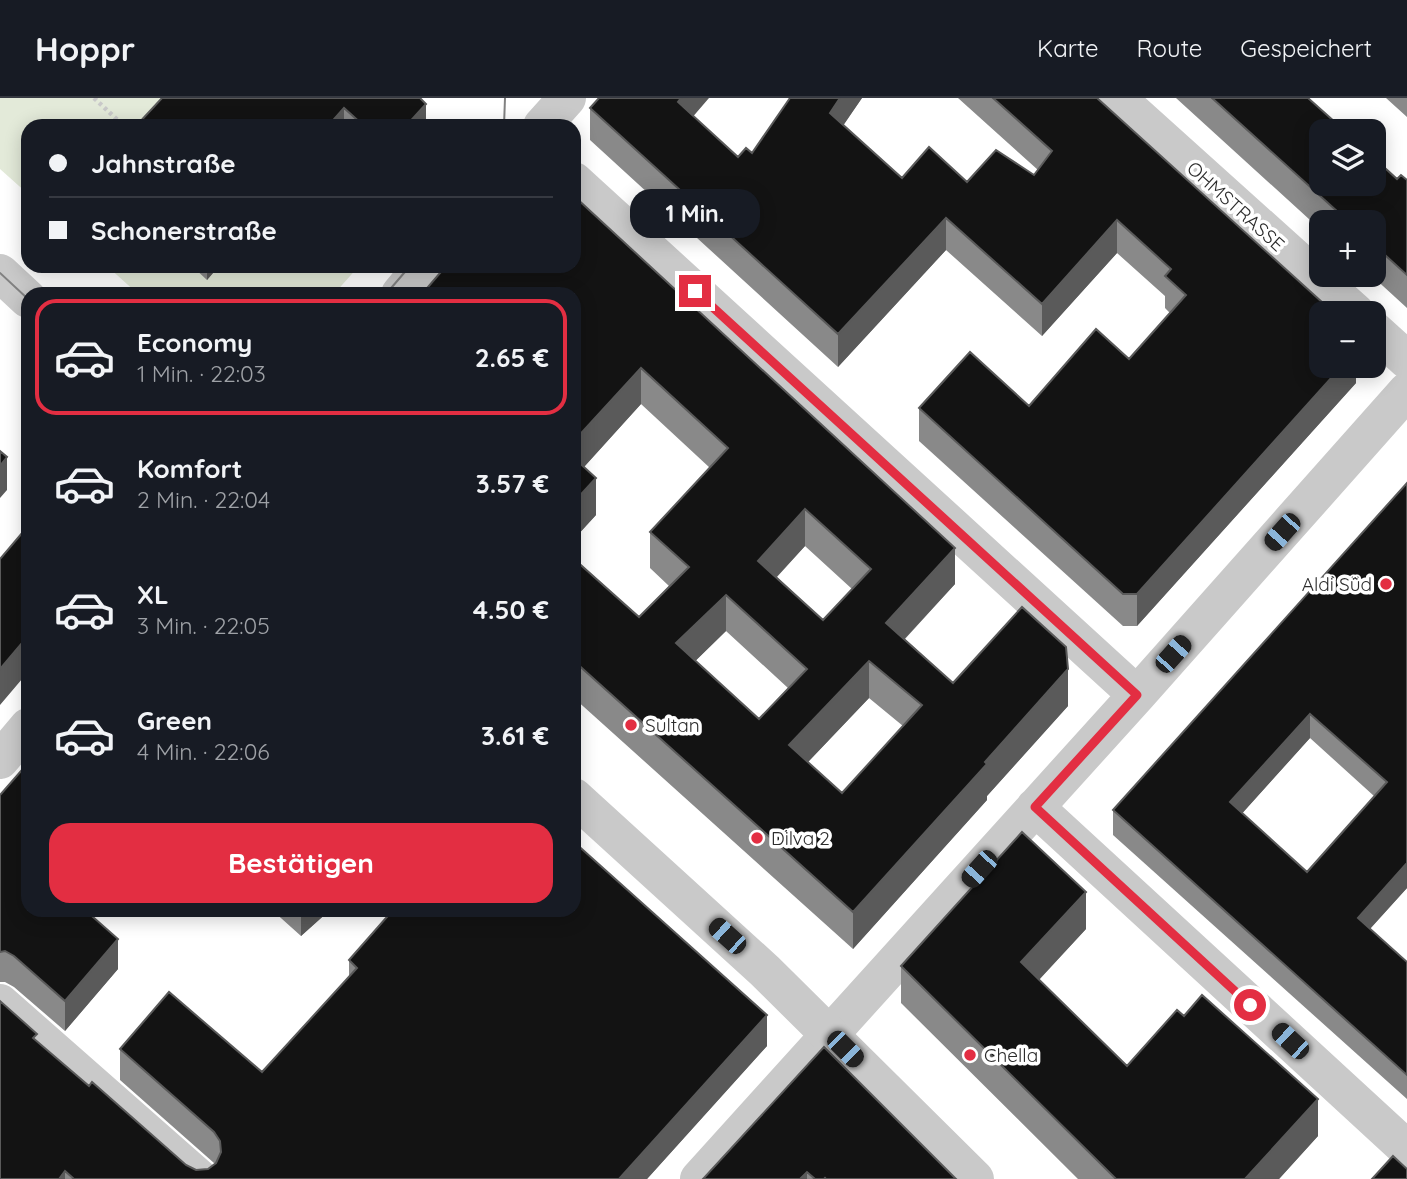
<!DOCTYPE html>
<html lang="de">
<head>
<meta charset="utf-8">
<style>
  body { margin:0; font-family:Quicksand,sans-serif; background:#242831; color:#f1f3f6; height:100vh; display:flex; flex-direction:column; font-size:26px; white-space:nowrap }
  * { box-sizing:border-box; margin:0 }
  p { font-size:23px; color:#9ea1a6 }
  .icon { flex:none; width:38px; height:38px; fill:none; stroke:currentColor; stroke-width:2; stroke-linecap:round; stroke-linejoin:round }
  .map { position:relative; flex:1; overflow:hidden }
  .sheet { position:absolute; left:21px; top:189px; width:560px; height:630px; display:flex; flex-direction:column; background:#171b24; border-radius:21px; box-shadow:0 4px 18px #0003 }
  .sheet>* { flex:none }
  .top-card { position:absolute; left:21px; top:21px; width:560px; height:154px; border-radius:21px; box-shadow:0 4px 18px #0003; display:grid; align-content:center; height:154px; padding:0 28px; background:#171b24 }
  .controls { position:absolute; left:1309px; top:21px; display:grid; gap:14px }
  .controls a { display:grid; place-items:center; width:77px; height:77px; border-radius:14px; background:#171b24; box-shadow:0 4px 18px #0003; font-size:35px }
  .end { position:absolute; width:32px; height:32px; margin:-16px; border:9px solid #e32e42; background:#fff; box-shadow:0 0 0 4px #fff }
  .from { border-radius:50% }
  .bubble { position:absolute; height:49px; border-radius:21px; background:#171b24; box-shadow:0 4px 18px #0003; font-size:23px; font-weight:700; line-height:49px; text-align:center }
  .car { position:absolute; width:21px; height:42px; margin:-21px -10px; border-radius:9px; box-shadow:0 0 5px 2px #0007; background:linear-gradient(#222 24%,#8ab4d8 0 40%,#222 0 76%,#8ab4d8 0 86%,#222 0) }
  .top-card b { display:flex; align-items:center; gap:24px; height:66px; font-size:26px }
  .top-card b+b { border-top:2px solid #363941 }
  .top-card i { width:18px; height:18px; background:#f1f3f6 }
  ul { padding:12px 0 0; list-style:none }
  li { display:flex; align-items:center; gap:21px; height:116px; margin:0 14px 10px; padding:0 14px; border:4px solid transparent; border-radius:21px }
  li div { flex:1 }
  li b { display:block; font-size:26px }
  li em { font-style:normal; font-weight:700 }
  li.current { border-color:#e32e42 }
  li>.icon { width:63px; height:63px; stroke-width:1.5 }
  .primary-button { display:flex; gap:14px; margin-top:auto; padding:14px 28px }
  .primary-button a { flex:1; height:80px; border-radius:21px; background:#e32e42; color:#fff; font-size:28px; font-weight:700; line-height:80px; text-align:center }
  header { display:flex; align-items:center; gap:42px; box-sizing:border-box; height:98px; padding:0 35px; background:#171b24; border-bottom:2px solid #363941 }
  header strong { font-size:33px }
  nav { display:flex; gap:38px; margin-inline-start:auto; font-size:24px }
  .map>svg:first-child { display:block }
  .green { fill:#e3ead9 }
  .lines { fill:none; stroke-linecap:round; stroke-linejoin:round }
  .path { stroke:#c9c9c9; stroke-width:4.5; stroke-dasharray:3.5 3.5; stroke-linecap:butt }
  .minor { stroke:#c9c9c9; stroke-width:38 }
  .tertiary { stroke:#c9c9c9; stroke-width:38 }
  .tram { stroke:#818181; stroke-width:2 }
  .wall { fill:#898989; fill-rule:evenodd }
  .shaded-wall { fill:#5a5a5a }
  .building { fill:#131313; stroke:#5a5a5a; stroke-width:2; fill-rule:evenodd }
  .route { stroke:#e32e42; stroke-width:9 }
  .poi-dot { fill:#e32e42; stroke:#fff; stroke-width:2.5 }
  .labels { text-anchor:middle; stroke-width:7; stroke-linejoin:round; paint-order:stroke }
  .street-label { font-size:19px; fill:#2c2c2c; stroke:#fff }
  .poi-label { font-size:19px; fill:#2c2c2c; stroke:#fff; text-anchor:start }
</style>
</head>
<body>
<header>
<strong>Hoppr</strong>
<nav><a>Karte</a><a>Route</a><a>Gespeichert</a></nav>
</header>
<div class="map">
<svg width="1407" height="1081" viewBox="0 0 1407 1081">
  <rect width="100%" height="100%" fill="#fff"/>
  <path class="green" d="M0,0H174L154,28H28V96L0,71Z
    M107,168H192L207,181L219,168H359L334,196H138Z"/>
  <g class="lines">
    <path class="path" d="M94,0L124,28"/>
    <path class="minor" d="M1117,0L1356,215
      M542,28L567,0
      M574,83L1137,597
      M400,196L423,168
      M1374,232L1407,262
      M0,662L28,629
      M1035,709L1407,1051
      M0,905L200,1081
      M699,1081L1137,597L1407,293"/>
    <path class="tertiary" d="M0,175L28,201
      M574,699L765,873L975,1081"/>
    <path class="tram" d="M504,28L505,0
      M0,175L28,201
      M386,196L410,168"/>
  </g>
  <path class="wall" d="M420,0L426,26L424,28H136Z
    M790,0H862L843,27L902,80L967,84L1034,77L1038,72L958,0H1097L1356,268V285L1137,528H1123L919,343V310L1029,308L1129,261L1170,215L1165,210V198L1117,155L1042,238L946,152L838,269L590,42V10L693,18L738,59L752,55Z
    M1176,0H1308L1397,81L1407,82V210L1371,177H1374V124H1321V132Z
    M1386,0H1407V19Z
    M192,168H219L207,182Z
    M574,168L955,486L905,541L953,585L1068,608L987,698V702L853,851L574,600V460L639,519L669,488L650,470V434L710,370L641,306L584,369L596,417L574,441ZM805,448L852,491L823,522L777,479ZM726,533L788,590L759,621L695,563ZM869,600L903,628L842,695L808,664Z
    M1407,385V790L1370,831L1407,864V1001L1113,737V712ZM1310,640L1374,698L1307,774L1242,715Z
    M0,697L28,812L118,871L65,933L14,889L5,884H0Z
    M272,812H330L301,838Z
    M1086,831L1039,882L1127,968L1318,1038L1279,1081H1078L901,905V868Z
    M349,862L767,948L647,1081H0L37,943L89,988L186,1067L196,1072L208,1071L215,1066L214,1065L120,982V951L262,974L349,880Z
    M824,949L956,1081H703Z"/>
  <path class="shaded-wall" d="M681,0H709L678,36V4Z
    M840,0H862L830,47V15Z
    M426,6V26L424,28H406Z
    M344,10V28H328Z
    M946,120V152L838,269V236Z
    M1117,122V155L1042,238V206Z
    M207,168H219L207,182Z
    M1342,268H1356V285L1137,528V496Z
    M641,270V306L574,380V343Z
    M7,359V392L0,400V368Z
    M596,380V417L574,441V404Z
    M805,411V448L758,499V463Z
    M955,450V486L886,561V525Z
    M726,497V533L676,582V545Z
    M28,538V574L0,607V571Z
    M869,563V600L789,684V647Z
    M1068,571V608L987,698V702L853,851V814Z
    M1310,616V640L1230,729V704Z
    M1407,765V790L1358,844V820Z
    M1086,794V831L1021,901V864Z
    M301,812H330L301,838Z
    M118,841V871L65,933V903Z
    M767,917V948L647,1081H619Z
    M1318,1001V1038L1279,1081H1245Z
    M65,1073V1081H59Z
    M807,1074V1081H800Z"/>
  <path class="building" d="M162,0H420L426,6L406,28H364L344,10L328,28H136Z
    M599,0H681L678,4L738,59L746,50L752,55L790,0H840L830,15L902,80L929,49L967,84L996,52L1034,77L1052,53L993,0H1097L1334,215H1321V268H1342L1137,496H1123L919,310L970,254L1029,308L1096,231L1129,261L1186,197L1165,178L1171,171L1117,122L1042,206L946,120L838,236L590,10Z
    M1212,0H1308L1345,33H1321V86H1374V60L1397,81L1401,77L1407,82V177L1374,147V124H1349Z
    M574,98L955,450L886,525L953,585L1022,509L1066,549L1068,571L985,664L987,666L853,814L574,563V461L639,519L689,469L650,434L728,350L641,270L574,343V196H422L446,168H574ZM805,411L871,471L823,522L758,463ZM726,497L807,571L759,621L676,545ZM869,563L922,607L842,695L789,647Z
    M0,353L7,359L0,368Z
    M574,360L596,380L574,404Z
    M1407,385V765L1358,820L1407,864V977L1113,712ZM1310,616L1387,684L1307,774L1230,704Z
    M28,428V538L0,571V461Z
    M28,665V812H85L118,841L65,903L14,858L5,853L0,854V697Z
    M1022,734L1086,794L1021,864L1127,968L1177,912L1184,918L1202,897L1318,1001L1245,1081H1116L901,868Z
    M574,744L767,917L619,1081H74L65,1073L59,1081H0V903L37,936L33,940L89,988L92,984L186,1067L196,1072L208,1071L216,1065L221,1054L220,1043L214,1034L120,951L169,894L262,974L357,870L349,862L393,812H574Z
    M824,949L956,1081H826L825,1080L824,1081H815L807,1074L800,1081H703Z
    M1393,1058L1407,1071V1081H1372Z"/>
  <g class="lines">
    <path class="route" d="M695,193L1137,597L1035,709L1250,907"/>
  </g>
  <g class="poi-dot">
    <circle cx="1386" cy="486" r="7"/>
    <circle cx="631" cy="627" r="7"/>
    <circle cx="757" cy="740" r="7"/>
    <circle cx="970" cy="957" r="7"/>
  </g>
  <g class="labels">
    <g class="street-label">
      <text transform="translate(1236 108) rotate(42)" y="7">OHMSTRASSE</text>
    </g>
    <g class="poi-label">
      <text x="1372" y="493" text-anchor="end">Aldi Süd</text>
      <text x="645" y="634">Sultan</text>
      <text x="771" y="747">Dilva 2</text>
      <text x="984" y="964">Chella</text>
    </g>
  </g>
</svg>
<div class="controls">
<a><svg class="icon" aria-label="layers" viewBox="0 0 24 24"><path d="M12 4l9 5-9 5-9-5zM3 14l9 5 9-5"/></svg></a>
<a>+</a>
<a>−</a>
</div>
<i class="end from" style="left:1250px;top:907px"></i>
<i class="end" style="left:695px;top:193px"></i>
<div class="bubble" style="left:630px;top:91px;width:130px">1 Min.</div>
<i class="car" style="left:1282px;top:434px;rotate:222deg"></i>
<i class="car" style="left:1173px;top:556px;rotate:42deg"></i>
<i class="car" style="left:979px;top:771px;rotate:222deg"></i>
<i class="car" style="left:727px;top:838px;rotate:312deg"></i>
<i class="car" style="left:1290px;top:943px;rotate:313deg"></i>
<i class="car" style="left:845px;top:951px;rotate:135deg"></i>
<div class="top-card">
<b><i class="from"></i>Jahnstraße</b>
<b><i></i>Schonerstraße</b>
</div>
<section class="sheet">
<ul>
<li class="current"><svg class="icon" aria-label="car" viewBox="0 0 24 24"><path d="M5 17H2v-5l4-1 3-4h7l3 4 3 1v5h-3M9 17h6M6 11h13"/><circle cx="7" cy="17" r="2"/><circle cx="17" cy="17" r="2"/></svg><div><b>Economy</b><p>1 Min. · 22:03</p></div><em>2.65 €</em></li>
<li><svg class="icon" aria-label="car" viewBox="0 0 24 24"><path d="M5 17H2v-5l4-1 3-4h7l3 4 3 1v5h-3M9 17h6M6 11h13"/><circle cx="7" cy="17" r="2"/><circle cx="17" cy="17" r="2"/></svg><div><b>Komfort</b><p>2 Min. · 22:04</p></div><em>3.57 €</em></li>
<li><svg class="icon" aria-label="car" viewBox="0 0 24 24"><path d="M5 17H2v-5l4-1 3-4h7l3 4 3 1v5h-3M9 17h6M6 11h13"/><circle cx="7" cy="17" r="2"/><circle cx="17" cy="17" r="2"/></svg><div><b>XL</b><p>3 Min. · 22:05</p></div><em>4.50 €</em></li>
<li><svg class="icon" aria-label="car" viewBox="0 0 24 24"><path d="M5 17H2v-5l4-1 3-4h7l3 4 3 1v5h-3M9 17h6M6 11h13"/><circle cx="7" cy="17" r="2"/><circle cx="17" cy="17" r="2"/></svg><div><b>Green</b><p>4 Min. · 22:06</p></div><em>3.61 €</em></li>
</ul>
<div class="primary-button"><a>Bestätigen</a></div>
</section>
</div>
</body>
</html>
